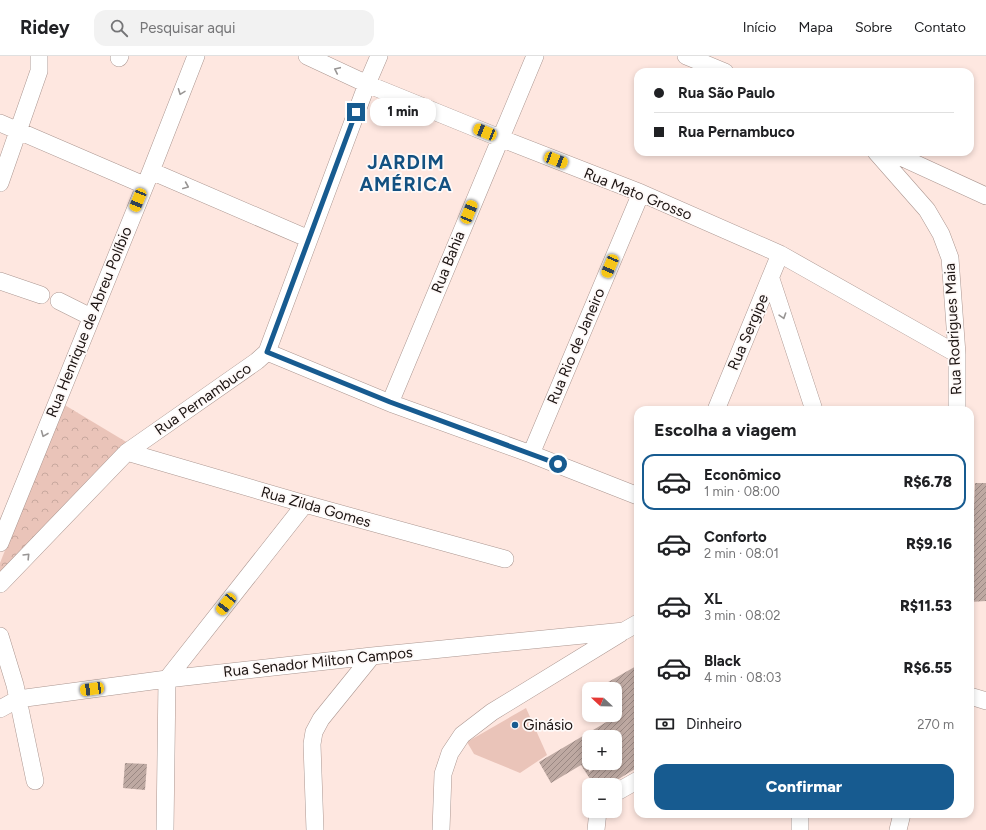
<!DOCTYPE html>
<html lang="pt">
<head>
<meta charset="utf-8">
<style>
  body { margin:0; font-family:Figtree,sans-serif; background:#f2f2f2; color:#202124; height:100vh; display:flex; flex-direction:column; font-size:15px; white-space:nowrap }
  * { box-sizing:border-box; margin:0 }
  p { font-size:13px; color:#757577 }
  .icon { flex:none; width:22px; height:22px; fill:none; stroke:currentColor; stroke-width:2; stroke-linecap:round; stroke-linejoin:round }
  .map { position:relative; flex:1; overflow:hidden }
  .details { position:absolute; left:634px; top:350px; width:340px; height:412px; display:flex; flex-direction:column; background:#fff; border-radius:12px; box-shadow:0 2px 6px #0003 }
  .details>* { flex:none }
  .top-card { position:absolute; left:634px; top:12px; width:340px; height:88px; border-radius:12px; box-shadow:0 2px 6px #0003; display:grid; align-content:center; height:88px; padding:0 20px; background:#fff }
  .needle { width:26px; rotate:292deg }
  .buttons { position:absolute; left:582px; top:626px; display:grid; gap:8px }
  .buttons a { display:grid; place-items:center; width:40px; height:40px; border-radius:8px; background:#fff; box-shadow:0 2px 6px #0003; font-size:20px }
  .end { position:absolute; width:18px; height:18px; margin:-9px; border:5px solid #175b90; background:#fff; box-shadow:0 0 0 2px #fff }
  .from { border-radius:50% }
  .bubble { position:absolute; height:28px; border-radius:12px; background:#fff; box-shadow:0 2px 6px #0003; font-size:13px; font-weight:800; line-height:28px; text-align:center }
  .car { position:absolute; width:12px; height:24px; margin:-12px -6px; border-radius:5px; box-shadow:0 0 3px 1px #0007; background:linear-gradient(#f5c518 24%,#345 0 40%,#f5c518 0 76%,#345 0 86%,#f5c518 0) }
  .top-card b { display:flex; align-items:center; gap:14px; height:38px; font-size:15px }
  .top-card b+b { border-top:1px solid #e0e0e0 }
  .top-card i { width:10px; height:10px; background:#202124 }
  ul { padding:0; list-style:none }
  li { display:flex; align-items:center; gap:12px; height:56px; margin:0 8px 6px; padding:0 12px; border:2px solid transparent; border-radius:12px }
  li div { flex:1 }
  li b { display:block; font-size:15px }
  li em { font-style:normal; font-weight:800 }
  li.selected { border-color:#175b90 }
  li>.icon { width:36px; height:36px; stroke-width:1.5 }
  h2 { padding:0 20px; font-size:18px; line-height:48px }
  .pay { display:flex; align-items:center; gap:10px; height:44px; padding:0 20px; font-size:15px }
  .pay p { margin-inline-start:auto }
  .cta { display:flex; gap:8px; margin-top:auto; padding:8px 20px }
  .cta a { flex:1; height:46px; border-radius:12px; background:#175b90; color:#fff; font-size:16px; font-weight:800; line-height:46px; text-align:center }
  header { display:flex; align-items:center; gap:24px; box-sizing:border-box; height:56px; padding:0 20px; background:#fff; border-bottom:1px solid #e0e0e0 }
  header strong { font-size:19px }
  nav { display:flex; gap:22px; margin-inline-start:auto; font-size:14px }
  .search { width:280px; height:36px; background:#f2f2f2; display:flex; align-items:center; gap:10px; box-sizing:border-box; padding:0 14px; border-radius:12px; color:#757577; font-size:15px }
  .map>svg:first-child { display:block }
  .forest { fill:url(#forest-crowns) }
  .pitch { fill:#eac4b9 }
  .building { fill:url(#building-hatch); fill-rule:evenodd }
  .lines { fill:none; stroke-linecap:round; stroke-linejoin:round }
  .minor-casing { stroke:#ac9791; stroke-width:18 }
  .minor { stroke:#fff; stroke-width:17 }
  .oneway { stroke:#989594 }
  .route { stroke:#175b90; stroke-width:5 }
  .poi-dot { fill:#175b90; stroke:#fef9f8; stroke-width:1.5 }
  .labels { text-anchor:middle; stroke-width:3.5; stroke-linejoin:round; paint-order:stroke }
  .street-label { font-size:15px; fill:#1b1311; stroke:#fef9f8 }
  .poi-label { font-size:15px; fill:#1b1311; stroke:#fef9f8; text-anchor:start }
  .district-label { font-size:19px; font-weight:bold; letter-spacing:1px; fill:#135181; stroke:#fef9f8 }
</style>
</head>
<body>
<header>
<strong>Ridey</strong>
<div class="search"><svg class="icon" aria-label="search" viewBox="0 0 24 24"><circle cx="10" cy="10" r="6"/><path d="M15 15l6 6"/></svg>Pesquisar aqui</div>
<nav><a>Início</a><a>Mapa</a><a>Sobre</a><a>Contato</a></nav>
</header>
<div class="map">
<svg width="986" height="774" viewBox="0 0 986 774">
  <defs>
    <pattern id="forest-crowns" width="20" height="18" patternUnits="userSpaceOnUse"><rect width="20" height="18" fill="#eac4b9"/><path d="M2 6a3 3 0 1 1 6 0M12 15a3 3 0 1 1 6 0" fill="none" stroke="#c8a89e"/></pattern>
    <pattern id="building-hatch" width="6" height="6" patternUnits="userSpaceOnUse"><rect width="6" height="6" fill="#bea9a2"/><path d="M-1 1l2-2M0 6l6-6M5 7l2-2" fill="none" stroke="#9a8883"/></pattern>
  </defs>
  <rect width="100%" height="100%" fill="#fee7e0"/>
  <path class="forest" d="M63,348L128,387L0,517V507Z"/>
  <path class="pitch" d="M526,652L547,699L520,717L474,698L467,686Z"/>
  <path class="building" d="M975,427H986V545L970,546Z
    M638,609V711L609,729H594L581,709L551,727L539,706L615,661V633H596ZM589,681H615V707H604L589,716Z
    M125,707L147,708L145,734L123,732Z"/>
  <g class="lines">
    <g class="minor-casing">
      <path id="minor" d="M307,0L367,28L500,82L641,137L780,198L957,298
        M686,0L725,16
        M119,2L120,0
        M0,67L144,129
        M876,96L927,154L941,178L950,202L957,298V354
        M890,96L986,140
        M151,115L309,183
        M0,127L39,15V0
        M771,223L814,354
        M0,225L41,239
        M59,245L91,261
        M267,296L390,347L531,398L638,440
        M390,347L535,0
        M716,354L780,198
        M127,396L305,448L505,503
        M531,398L641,137
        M0,487L151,115L196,0
        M0,528L127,396L257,305L267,296L367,28L379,0
        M0,580L15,629L35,725
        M970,640L986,645
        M0,653L18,643L167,623L372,600L624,575L638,567
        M615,737L638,724
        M800,758V774
        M165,774L167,623L305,448
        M315,774L312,688L314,676L321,663L372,600
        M441,774L443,718L450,697L462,679L492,656L621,577
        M596,774L598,755
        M898,774L902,758"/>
    </g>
    <use href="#minor" class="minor"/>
  </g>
  <defs><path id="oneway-chevron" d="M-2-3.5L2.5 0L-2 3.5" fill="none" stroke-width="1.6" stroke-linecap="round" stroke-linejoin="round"/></defs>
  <g class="oneway">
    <use href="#oneway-chevron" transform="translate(337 14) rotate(-155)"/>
    <use href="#oneway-chevron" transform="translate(181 36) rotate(111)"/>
    <use href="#oneway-chevron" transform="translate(186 130) rotate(23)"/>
    <use href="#oneway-chevron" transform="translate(783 260) rotate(72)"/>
    <use href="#oneway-chevron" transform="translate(44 378) rotate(112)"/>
    <use href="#oneway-chevron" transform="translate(27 500) rotate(-46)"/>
  </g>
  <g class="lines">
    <path class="route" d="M356,56L267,296L390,346L558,408"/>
  </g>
  <circle class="poi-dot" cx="515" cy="669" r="4"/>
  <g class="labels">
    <g class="street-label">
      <text transform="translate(638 138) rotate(22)" y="5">Rua Mato Grosso</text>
      <text transform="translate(448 206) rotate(-68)" y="5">Rua Bahia</text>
      <text transform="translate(89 266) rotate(-68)" y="5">Rua Henrique de Abreu Políbio</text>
      <text transform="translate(953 273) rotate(-93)" y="5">Rua Rodrigues Maia</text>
      <text transform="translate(748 276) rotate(-67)" y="5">Rua Sergipe</text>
      <text transform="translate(576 290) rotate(-67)" y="5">Rua Rio de Janeiro</text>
      <text transform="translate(203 343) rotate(-35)" y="5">Rua Pernambuco</text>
      <text transform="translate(316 451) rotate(16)" y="5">Rua Zilda Gomes</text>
      <text transform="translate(318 606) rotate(-6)" y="5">Rua Senador Milton Campos</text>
    </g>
    <g class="poi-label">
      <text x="523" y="674">Ginásio</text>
    </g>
    <g class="district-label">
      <text x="406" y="113">JARDIM<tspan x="406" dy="22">AMÉRICA</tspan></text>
    </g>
  </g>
</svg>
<div class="buttons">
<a><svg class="needle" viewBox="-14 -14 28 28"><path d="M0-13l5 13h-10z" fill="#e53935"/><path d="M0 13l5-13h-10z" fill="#757577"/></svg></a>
<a>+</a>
<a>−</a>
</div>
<i class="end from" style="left:558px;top:408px"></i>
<i class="end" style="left:356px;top:56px"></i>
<div class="bubble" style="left:370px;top:42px;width:66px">1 min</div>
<i class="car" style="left:485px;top:76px;rotate:292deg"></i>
<i class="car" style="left:556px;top:104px;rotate:111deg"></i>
<i class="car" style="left:138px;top:144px;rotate:202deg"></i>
<i class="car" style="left:469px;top:156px;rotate:22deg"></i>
<i class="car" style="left:610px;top:210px;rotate:203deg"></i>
<i class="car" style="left:226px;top:548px;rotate:218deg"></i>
<i class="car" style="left:92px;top:633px;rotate:262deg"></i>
<div class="top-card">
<b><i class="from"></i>Rua São Paulo</b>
<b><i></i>Rua Pernambuco</b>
</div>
<section class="details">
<h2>Escolha a viagem</h2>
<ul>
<li class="selected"><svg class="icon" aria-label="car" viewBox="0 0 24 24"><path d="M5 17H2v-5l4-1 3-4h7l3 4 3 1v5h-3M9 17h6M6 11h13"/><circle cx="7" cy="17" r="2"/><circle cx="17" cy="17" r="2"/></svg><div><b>Econômico</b><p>1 min · 08:00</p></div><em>R$6.78</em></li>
<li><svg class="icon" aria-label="car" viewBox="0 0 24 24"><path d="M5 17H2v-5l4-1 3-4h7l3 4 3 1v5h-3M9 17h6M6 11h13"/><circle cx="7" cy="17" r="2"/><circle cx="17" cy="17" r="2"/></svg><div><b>Conforto</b><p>2 min · 08:01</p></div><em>R$9.16</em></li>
<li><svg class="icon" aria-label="car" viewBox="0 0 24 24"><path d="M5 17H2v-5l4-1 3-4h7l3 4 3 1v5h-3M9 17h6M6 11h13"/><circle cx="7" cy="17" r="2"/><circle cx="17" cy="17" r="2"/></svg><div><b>XL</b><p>3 min · 08:02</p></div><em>R$11.53</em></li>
<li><svg class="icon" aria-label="car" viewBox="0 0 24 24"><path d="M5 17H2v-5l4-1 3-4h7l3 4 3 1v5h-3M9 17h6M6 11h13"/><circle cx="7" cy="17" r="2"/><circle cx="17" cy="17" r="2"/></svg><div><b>Black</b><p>4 min · 08:03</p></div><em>R$6.55</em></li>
</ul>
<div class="pay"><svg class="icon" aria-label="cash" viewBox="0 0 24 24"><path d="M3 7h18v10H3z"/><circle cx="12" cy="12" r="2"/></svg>Dinheiro<p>270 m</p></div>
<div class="cta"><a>Confirmar</a></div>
</section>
</div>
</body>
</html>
